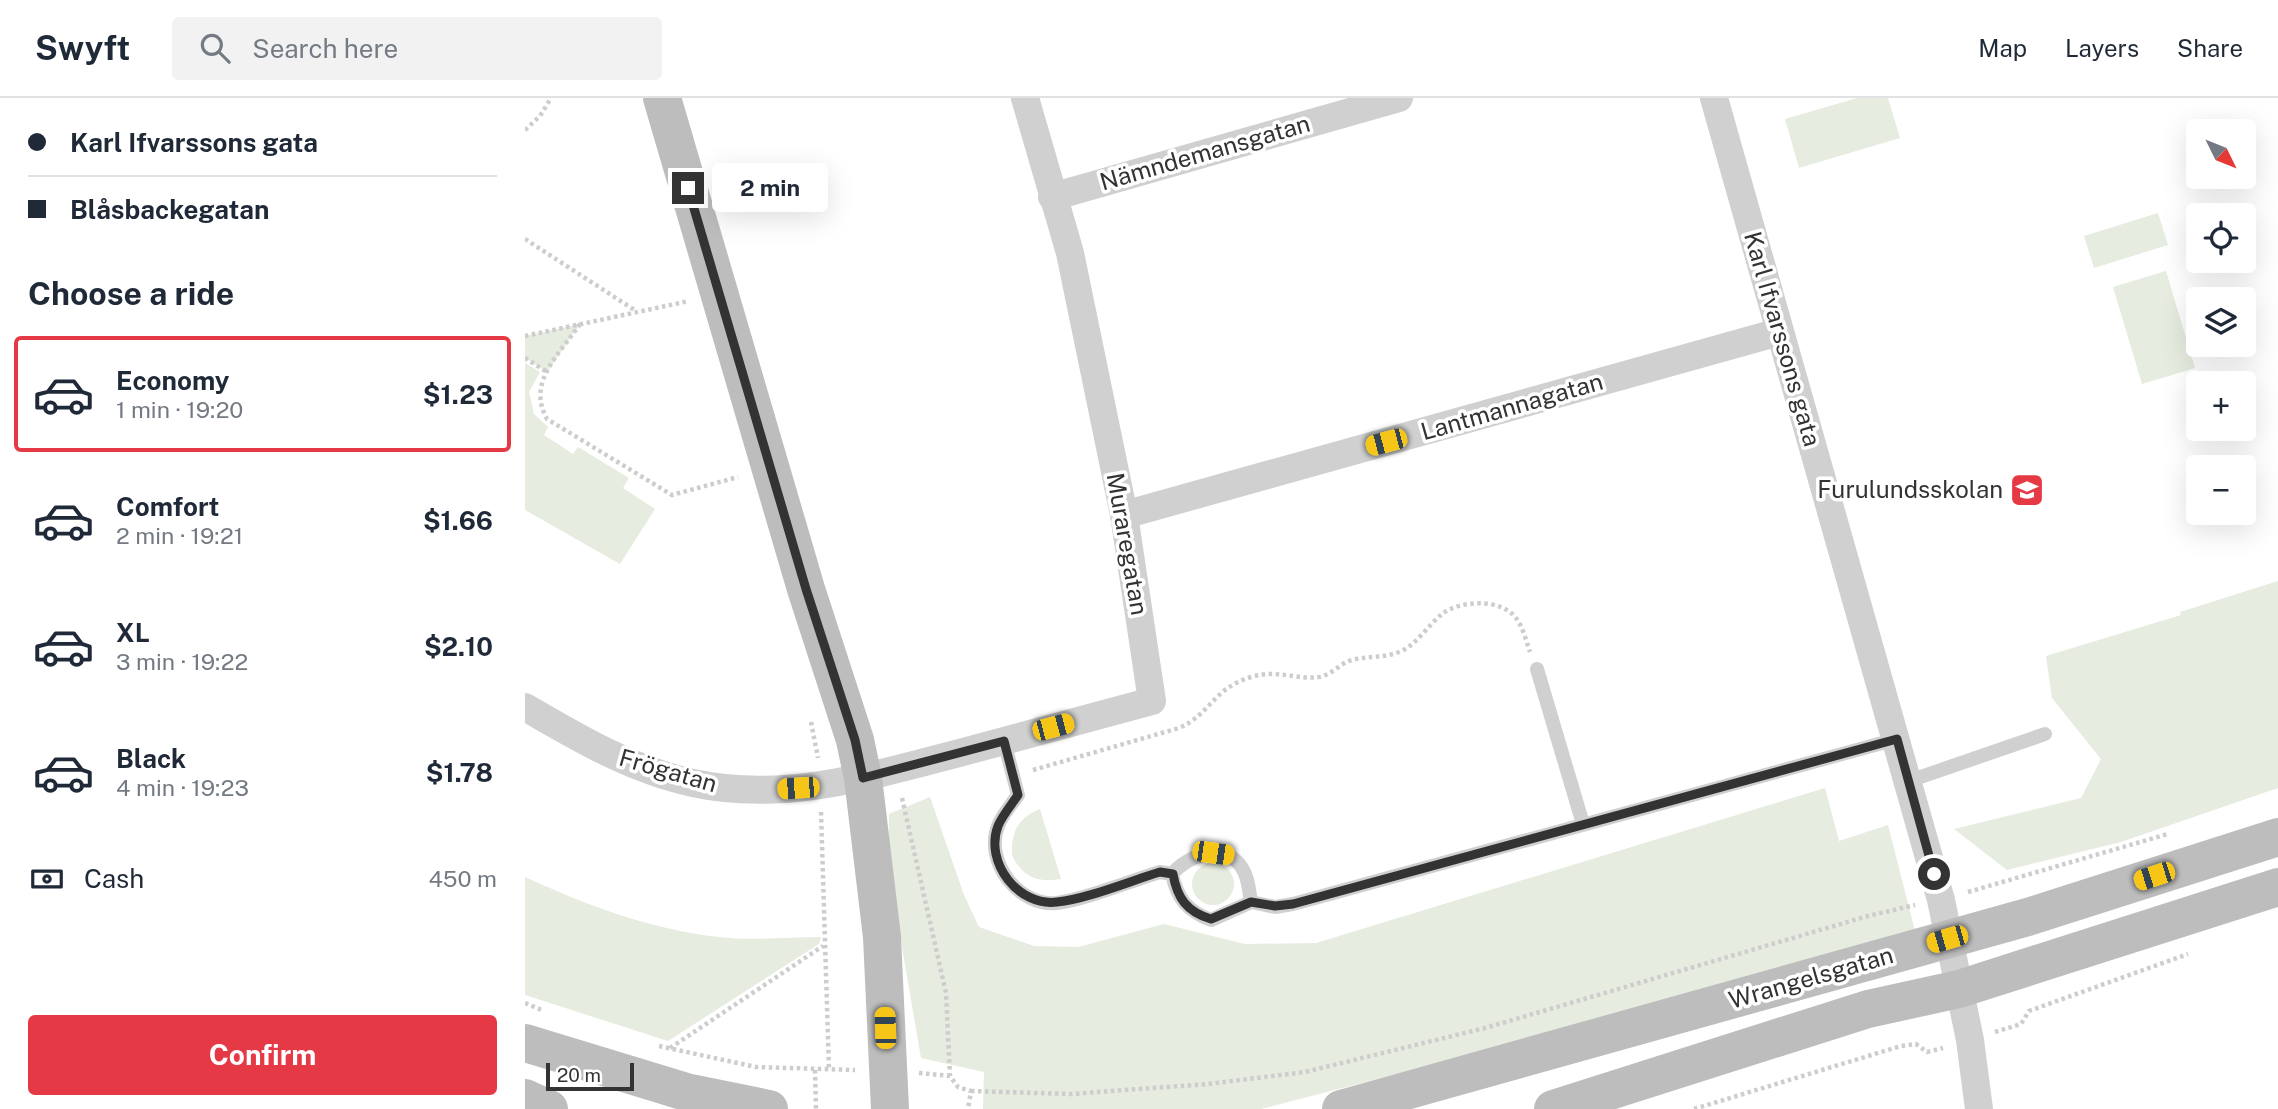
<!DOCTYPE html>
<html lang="en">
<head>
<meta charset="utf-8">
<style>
  body { margin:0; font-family:"Public Sans",sans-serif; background:#f2f2f3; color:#1f2937; height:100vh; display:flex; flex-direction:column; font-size:26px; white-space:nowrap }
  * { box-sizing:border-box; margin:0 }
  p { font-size:23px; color:#747a83 }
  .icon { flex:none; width:38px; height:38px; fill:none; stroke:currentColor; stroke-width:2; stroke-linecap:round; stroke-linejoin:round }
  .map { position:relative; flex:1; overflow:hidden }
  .drawer { display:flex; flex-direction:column; background:#fff; width:525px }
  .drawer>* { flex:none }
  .top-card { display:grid; align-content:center; height:154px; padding:0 28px; background:#fff }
  .needle { width:46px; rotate:133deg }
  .fabs { position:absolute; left:1661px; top:21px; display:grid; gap:14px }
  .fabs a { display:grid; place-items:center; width:70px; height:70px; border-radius:7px; background:#fff; box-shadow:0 7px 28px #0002; font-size:35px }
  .scale { position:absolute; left:21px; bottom:18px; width:88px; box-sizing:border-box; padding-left:7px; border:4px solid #333; border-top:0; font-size:19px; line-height:24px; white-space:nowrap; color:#333; -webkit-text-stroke:5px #fff; paint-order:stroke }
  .end { position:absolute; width:32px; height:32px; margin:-16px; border:9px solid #333; background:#fff; box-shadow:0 0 0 4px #fff }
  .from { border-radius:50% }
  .bubble { position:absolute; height:49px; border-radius:7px; background:#fff; box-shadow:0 7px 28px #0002; font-size:23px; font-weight:700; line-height:49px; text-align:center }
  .car { position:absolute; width:21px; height:42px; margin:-21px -10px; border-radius:9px; box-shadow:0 0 5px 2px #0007; background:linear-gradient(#f5c518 24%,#345 0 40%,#f5c518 0 76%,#345 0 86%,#f5c518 0) }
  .top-card b { display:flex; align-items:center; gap:24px; height:66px; font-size:26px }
  .top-card b+b { border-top:2px solid #e0e1e3 }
  .top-card i { width:18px; height:18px; background:#1f2937 }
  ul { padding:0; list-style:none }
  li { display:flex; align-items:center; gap:21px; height:116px; margin:0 14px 10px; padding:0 14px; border:4px solid transparent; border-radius:7px }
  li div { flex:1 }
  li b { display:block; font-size:26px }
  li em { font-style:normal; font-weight:700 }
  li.active { border-color:#e63946 }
  li>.icon { width:63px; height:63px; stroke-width:1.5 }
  h2 { padding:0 28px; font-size:32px; line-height:84px }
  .pay { display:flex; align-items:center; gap:18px; height:77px; padding:0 28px; font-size:26px }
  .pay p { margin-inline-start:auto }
  .action { display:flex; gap:14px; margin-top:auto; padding:14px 28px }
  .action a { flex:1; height:80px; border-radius:7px; background:#e63946; color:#fff; font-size:28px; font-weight:700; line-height:80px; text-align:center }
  header { display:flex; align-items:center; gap:42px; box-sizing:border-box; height:98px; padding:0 35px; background:#fff; border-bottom:2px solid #e0e1e3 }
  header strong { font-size:33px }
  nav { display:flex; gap:38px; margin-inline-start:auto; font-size:24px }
  .search { width:490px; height:63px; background:#f2f2f3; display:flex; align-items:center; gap:18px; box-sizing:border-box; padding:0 24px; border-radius:7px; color:#747a83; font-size:26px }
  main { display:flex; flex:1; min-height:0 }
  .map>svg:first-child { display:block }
  .green { fill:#e6ecdf }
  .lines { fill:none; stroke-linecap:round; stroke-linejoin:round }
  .path { stroke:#cdcdcd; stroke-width:4.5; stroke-dasharray:3.5 3.5; stroke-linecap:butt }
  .lane { stroke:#d0d0d0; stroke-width:14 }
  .street { stroke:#d0d0d0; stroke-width:28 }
  .secondary { stroke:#bdbdbd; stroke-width:38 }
  .route { stroke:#333; stroke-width:9 }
  .labels { text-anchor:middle; stroke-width:7; stroke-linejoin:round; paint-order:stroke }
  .street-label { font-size:24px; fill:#333; stroke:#fff }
  .poi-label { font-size:24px; fill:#333; stroke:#fff; text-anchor:end }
</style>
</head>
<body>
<header>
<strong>Swyft</strong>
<div class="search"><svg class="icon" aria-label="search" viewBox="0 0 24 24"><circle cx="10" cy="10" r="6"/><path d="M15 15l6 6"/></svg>Search here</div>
<nav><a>Map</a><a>Layers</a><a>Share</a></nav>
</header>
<main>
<section class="drawer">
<div class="top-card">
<b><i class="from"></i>Karl Ifvarssons gata</b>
<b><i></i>Blåsbackegatan</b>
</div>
<h2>Choose a ride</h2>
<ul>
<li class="active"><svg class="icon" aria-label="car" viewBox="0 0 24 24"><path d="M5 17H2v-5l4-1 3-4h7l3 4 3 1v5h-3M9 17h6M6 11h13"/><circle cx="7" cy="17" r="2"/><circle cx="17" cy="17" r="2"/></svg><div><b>Economy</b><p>1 min · 19:20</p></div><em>$1.23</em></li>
<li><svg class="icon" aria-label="car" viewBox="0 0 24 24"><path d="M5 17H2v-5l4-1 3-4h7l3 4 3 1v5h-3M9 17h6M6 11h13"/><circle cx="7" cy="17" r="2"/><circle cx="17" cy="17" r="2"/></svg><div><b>Comfort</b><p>2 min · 19:21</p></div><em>$1.66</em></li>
<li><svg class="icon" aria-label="car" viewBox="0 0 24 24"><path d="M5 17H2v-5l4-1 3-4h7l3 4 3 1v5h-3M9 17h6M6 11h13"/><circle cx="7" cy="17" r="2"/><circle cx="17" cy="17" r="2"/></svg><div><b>XL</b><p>3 min · 19:22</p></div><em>$2.10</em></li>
<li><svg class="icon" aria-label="car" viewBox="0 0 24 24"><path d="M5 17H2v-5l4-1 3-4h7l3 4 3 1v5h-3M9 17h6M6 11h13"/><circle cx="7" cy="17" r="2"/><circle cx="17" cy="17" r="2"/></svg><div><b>Black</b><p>4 min · 19:23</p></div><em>$1.78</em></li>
</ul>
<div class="pay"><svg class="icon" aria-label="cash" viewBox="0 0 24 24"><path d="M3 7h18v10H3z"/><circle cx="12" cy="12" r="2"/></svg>Cash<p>450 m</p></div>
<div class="action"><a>Confirm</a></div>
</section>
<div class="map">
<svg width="1753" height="1011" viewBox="0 0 1753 1011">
  <rect width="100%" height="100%" fill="#fff"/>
  <path class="green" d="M1332,0H1363L1375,40L1274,70L1260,21Z
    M1633,115L1643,147L1569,170L1559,138Z
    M1641,173L1670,270L1617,286L1588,189Z
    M55,226L22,274L0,260V238Z
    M0,265L15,274L4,294L9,316L23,329L19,337L48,356L53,349L104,380L98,390L130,411L95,466L0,412Z
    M1753,483V690L1596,744L1482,772L1429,731L1556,700L1576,661L1527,600L1521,558L1656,517L1655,514Z
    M1300,690L1314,743L1363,727L1392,841L736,1011H458L459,974L396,960L364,773V716L405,699L439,797L454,829L509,848L553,849L639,826L720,846L791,845Z
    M515,711L536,781C513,785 497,779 487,757C486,734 493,720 515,711Z
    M667 786a21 21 0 1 1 42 0a21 21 0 1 1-42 0Z
    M0,779C61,807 127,832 194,839C227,843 263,839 296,839L294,846L143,943L0,897Z"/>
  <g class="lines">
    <path class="path" d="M0,32L15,18L26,0
      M0,141L111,213
      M55,226C35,256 1,284 22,321L147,397L213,379
      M0,238L164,203
      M0,260L22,274
      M286,624L293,660
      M508,672L654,630C686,616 687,591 726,579C752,571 771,582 794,579C807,577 815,565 827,562C842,558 859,560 874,554C891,548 903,527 917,516C935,502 976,500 991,520C998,529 1001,543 1005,554
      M377,700L421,895L425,978L433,989L446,993L443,1011
      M296,714L304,972
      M1443,794L1643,736
      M0,905L19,913
      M1470,934L1496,926L1504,913L1663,856
      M134,948L231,969L330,972
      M145,950L298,848
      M290,972L291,1011
      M394,975L425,978
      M446,993L546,996L683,986L780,974L960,930L1343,818L1390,807
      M1169,1011L1376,948L1391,946L1402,954L1418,950"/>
    <path class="lane" d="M1012,571L1058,726
      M479,643L493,697C487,706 477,717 473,728C459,764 494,809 532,805C562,801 605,783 635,774L647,776C652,800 662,813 686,822L726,804
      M1384,683L1520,636
      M647,776C662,758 698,744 715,767C723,777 724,792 726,804L750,809L768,806L1372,641"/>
    <path class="street" d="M1189,0L1416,802L1445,942L1454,1011
      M527,99L874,0
      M599,417L1254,234
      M0,609C53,640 107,672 168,685C260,705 349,677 438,654C501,637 564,620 627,603L599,417L545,155L500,0"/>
    <path class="secondary" d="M137,0L281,491L330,642L338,680L357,839L365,1011
      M0,945L161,994L244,1011
      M0,1000L24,1011
      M816,1011L1506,818L1753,739
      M1028,1011L1343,911L1434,891L1753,789"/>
  </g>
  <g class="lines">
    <path class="route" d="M163,90L281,491L330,642L338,680L479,643L493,697C487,706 477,718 473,728C459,765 494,809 532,804C562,801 605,783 635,774L648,776C652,800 662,814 686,821L726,804L750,808L768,806L1372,641L1409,776"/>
  </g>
  <defs>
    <g id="school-square" transform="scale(1.75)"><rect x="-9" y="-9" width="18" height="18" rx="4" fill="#e63946" stroke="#fff"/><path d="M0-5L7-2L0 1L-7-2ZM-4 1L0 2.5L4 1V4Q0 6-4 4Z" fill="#fff"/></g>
  </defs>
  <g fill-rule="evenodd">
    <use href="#school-square" x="1502" y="392"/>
  </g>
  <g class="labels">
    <g class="street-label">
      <text transform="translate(680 55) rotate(-16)" y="8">Nämndemansgatan</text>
      <text transform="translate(1257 241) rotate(74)" y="8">Karl Ifvarssons gata</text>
      <text transform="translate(987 309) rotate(-16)" y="8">Lantmannagatan</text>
      <text transform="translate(602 446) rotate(80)" y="8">Muraregatan</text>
      <text transform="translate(143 673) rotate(16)" y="8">Frögatan</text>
      <text transform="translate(1286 880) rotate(-16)" y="8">Wrangelsgatan</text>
    </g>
    <g class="poi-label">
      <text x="1478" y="400">Furulundsskolan</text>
    </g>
  </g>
</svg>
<div class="fabs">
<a><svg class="needle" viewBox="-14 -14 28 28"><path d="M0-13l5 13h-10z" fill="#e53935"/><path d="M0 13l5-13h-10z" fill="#747a83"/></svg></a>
<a><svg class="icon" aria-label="locate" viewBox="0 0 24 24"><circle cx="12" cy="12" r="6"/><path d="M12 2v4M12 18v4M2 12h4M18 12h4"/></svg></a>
<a><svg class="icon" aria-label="layers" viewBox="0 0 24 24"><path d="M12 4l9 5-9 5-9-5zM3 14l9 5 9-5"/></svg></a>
<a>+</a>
<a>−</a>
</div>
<div class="scale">20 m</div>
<i class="end from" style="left:1409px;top:776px"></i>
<i class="end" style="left:163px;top:90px"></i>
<div class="bubble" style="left:187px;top:65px;width:116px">2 min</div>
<i class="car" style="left:861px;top:344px;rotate:255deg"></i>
<i class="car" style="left:528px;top:629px;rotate:75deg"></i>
<i class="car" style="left:273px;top:690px;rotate:266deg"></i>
<i class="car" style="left:688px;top:755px;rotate:98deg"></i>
<i class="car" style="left:1629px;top:778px;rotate:252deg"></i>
<i class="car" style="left:1422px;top:841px;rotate:254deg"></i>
<i class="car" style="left:360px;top:930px;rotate:358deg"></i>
</div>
</main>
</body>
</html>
